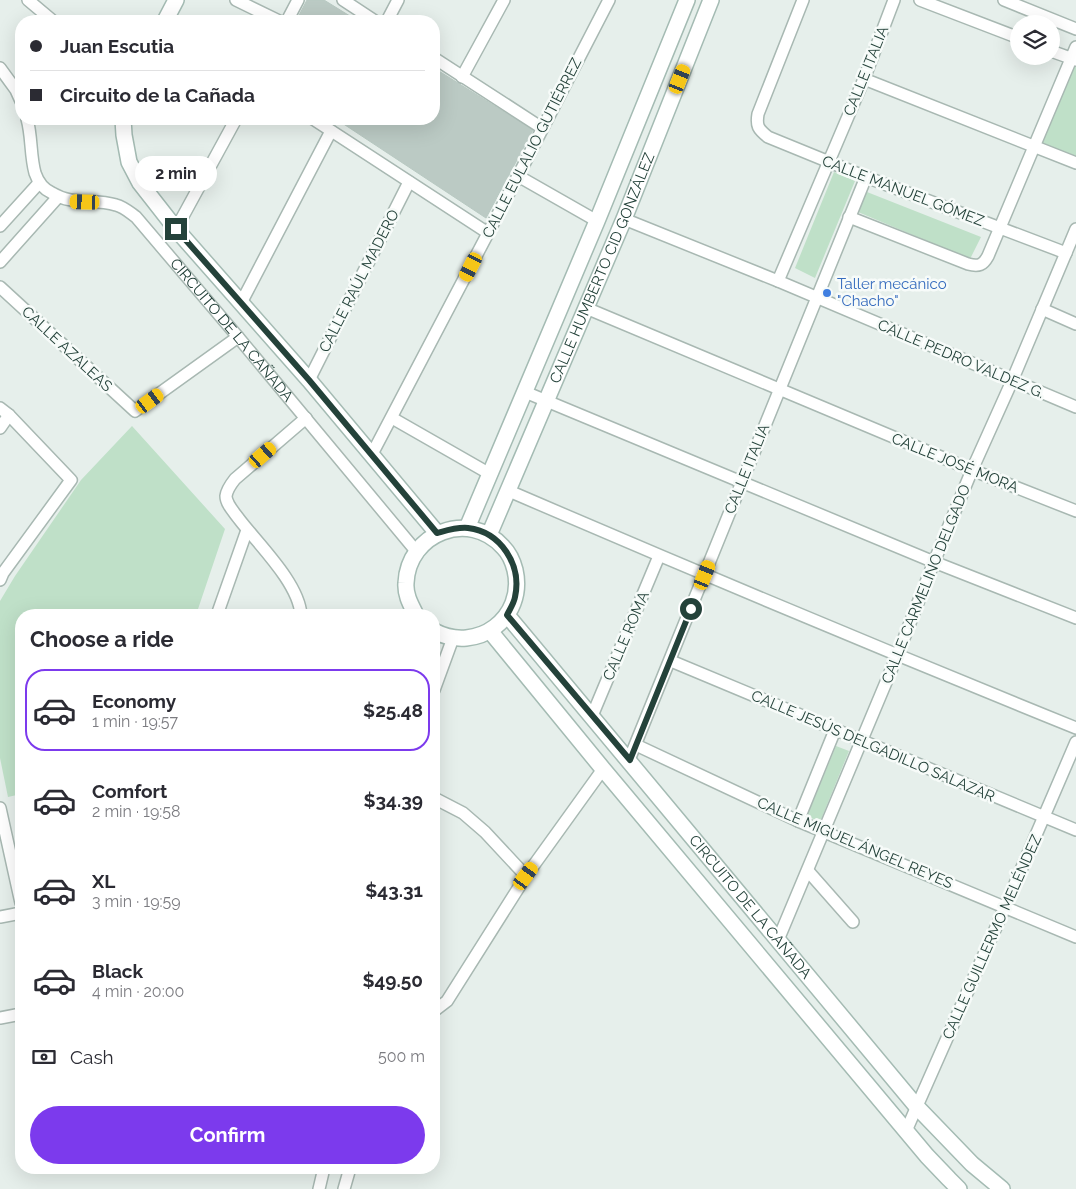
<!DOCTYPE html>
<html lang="en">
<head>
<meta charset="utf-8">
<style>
  body { margin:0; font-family:Raleway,sans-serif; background:#f2f2f3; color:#2b2b33; height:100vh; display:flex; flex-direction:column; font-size:19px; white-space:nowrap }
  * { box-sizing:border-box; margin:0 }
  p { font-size:16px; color:#7c7c81 }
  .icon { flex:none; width:28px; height:28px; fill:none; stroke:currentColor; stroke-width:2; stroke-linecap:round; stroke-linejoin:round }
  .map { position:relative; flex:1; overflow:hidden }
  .side { position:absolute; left:15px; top:609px; width:425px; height:565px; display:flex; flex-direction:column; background:#fff; border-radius:20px; box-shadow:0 5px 20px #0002 }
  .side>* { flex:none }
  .top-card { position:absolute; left:15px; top:15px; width:425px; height:110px; border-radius:20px; box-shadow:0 5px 20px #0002; display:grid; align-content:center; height:110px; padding:0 15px; background:#fff }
  .buttons { position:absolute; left:1010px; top:15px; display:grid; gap:10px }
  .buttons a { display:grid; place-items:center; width:50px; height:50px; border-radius:50%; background:#fff; box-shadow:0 5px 20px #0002; font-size:25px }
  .end { position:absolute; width:22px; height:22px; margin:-11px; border:6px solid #24423a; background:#fff; box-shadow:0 0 0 2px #fff }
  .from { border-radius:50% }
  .bubble { position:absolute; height:35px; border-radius:18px; background:#fff; box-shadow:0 5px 20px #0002; font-size:16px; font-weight:700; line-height:35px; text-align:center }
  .car { position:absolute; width:15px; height:30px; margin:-15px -8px; border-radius:6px; box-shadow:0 0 4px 1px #0007; background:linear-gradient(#f5c518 24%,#345 0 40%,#f5c518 0 76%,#345 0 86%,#f5c518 0) }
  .top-card b { display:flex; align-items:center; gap:18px; height:48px; font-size:19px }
  .top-card b+b { border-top:1px solid #e1e1e2 }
  .top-card i { width:12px; height:12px; background:#2b2b33 }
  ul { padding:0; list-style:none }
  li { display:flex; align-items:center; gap:15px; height:82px; margin:0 10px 8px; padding:0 5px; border:2px solid transparent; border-radius:20px }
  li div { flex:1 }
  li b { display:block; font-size:19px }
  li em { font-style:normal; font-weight:700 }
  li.active { border-color:#7c3aed }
  li>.icon { width:45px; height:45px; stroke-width:1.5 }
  h2 { padding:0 15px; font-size:22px; line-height:60px }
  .pay { display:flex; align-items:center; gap:12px; height:55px; padding:0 15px; font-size:19px }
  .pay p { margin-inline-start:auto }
  .cta { display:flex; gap:10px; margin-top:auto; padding:10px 15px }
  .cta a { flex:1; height:58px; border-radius:30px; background:#7c3aed; color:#fff; font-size:20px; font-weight:700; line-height:58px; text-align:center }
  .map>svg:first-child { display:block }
  .green { fill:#bfe0c8 }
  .building { fill:#bbcac4; stroke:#b8c9c2 }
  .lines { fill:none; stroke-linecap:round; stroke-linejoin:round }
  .street-casing { stroke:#a8b8b2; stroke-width:14 }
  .secondary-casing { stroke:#a4bbb3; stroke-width:18 }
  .street { stroke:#fff; stroke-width:11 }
  .secondary { stroke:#fff; stroke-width:15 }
  .route { stroke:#24423a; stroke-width:6 }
  .shop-dot { fill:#3f7fe0; stroke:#f7fbf9; stroke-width:2 }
  .labels { text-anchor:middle; stroke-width:5; stroke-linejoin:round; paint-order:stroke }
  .street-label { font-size:15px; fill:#24423a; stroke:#f7fbf9 }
  .shop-label { font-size:15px; fill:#366cbe; stroke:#f7fbf9; text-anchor:start }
</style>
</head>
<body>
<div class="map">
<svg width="1076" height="1189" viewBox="0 0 1076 1189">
  <rect width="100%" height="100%" fill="#e6efeb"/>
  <path class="green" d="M1072,65L1076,67V161L1038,146Z
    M834,172L855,181L815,278L795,268Z
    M867,192L981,237L970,259L858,212Z
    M132,426L225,529L196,615H21V794L8,797L0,758V601L15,576L81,480Z
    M836,746L849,751L820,822L807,816Z"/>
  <path class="building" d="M307,0H324L358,21H296Z
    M434,68L533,130L486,218L336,119H434Z"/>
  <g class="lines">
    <g class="street-casing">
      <g id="street">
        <path d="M28,0L53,21"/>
        <path d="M236,0L279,21"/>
        <path d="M343,0L375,21"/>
        <path d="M803,0L758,114C756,126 758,129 768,137L866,177L1066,253"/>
        <path d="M920,0L1019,38"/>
        <path d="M1004,0L1076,29"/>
        <path d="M287,21L298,0"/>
        <path d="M387,21L398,0"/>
        <path d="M1051,51L1076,60"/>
        <path d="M434,58L542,128"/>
        <path d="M0,68L16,90L21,101"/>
        <path d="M462,77L504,0"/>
        <path d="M864,79L1076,163"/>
        <path id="s1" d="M27,119C32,136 30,155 35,173C38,182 43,189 52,193C73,206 94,198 116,205C124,207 129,212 136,217L238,337L416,551"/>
        <path d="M313,119L488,233"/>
        <path d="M518,176L597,221"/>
        <path d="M849,217L968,264C979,267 983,265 988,256L1076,47"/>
        <path d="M624,219L778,281L1076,407"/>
        <path d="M0,226L39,183"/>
        <path d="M176,229L236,119"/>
        <path d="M0,262L58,197"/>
        <path d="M778,281L864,79L894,0"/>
        <path d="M0,287L135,411L238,337"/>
        <path d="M241,303L331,131"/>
        <path d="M586,308L972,470L1076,511"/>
        <path d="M1042,309L1076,324"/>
        <path d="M309,380L409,182"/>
        <path d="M525,392L934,562L1076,618"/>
        <path d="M0,408L9,415L71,480L3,573L0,580"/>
        <path d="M392,418L490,474"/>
        <path d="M0,428L9,415"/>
        <path d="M371,456L518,176L609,0"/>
        <path d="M509,491C697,572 886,651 1076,728"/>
        <path d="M217,615L247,530"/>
        <path d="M301,615C299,583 258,544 239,519C234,512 226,504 226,496C227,489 231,484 235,479L306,418"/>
        <path d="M671,661L1076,830"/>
        <path d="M434,690L453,638"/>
        <path d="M592,716L659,556"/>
        <path d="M636,745L798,821L1076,937"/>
        <path d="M629,760L866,177"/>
        <path d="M434,798L463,813L485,832L526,876"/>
        <path d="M0,808L21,903"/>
        <path d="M798,821L835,730"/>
        <path d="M808,871L853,922"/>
        <path d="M0,917L21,913"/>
        <path d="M778,940L897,656L934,562L972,470L1012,381L1076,229"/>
        <path d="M434,1011L447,1001L526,876L603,769"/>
        <path d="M0,1018L21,1014"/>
        <path d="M906,1131L1005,907L1076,742"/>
        <path d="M319,1189L324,1168"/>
        <path d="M344,1189L350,1168"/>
      </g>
    </g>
    <g class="secondary-casing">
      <g id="secondary">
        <path d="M165,21L176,0"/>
        <path d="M123,119L124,135L129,162L140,183L176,229L309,380L437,533"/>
        <path d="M467,528L597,221L687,0"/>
        <path id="s2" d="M489,535L624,219L711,0"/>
        <path d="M416,615C411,605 405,595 406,583C408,533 469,509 503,547C509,553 513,562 515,570C526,618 477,654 434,631"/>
        <path id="s3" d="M507,615L917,1107L972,1164L1002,1189"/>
        <path d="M490,631L603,769L927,1156L949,1179L959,1189"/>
      </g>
    </g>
    <use href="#street" class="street"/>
    <use href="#secondary" class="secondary"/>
  </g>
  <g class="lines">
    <path class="route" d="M176,229L309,380L437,533C448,530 457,527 468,528C501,532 522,565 515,597C514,603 510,609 507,615L630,760L691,609"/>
  </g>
  <circle class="shop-dot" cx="827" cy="293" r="5"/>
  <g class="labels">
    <g class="street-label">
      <text transform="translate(866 71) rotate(-68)" y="5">CALLE ITALIA</text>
      <text transform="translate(532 148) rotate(-63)" y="5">CALLE EULALIO GUTIÉRREZ</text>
      <text transform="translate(903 191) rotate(21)" y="5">CALLE MANUEL GÓMEZ</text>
      <text dy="5" stroke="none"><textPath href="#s2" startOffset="290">CALLE HUMBERTO CID GONZÁLEZ</textPath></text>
      <text transform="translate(359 281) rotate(-63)" y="5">CALLE RAÚL MADERO</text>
      <text dy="5" stroke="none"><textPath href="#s1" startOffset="319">CIRCUITO DE LA CAÑADA</textPath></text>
      <text transform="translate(67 349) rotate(43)" y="5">CALLE AZALEAS</text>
      <text transform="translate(961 359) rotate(23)" y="5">CALLE PEDRO VALDEZ G.</text>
      <text transform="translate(955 463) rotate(22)" y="5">CALLE JOSÉ MORA</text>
      <text transform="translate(747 469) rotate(-68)" y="5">CALLE ITALIA</text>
      <text transform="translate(926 584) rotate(-68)" y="5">CALLE CARMELINO DELGADO</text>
      <text transform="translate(626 636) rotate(-67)" y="5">CALLE ROMA</text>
      <text transform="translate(873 746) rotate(23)" y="5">CALLE JESÚS DELGADILLO SALAZAR</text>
      <text transform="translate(855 843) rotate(23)" y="5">CALLE MIGUEL ÁNGEL REYES</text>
      <text dy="5" stroke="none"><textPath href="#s3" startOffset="380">CIRCUITO DE LA CAÑADA</textPath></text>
      <text transform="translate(992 937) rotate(-66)" y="5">CALLE GUILLERMO MELÉNDEZ</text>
    </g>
    <g class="shop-label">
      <text x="837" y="289">Taller mecánico<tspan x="837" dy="17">"Chacho"</tspan></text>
    </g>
  </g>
</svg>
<div class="buttons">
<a><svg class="icon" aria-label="layers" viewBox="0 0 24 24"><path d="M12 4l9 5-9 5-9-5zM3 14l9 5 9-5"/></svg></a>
</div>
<i class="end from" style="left:691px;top:609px"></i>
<i class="end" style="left:176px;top:229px"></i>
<div class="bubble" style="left:135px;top:156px;width:82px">2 min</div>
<i class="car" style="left:680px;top:79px;rotate:22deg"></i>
<i class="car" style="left:85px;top:202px;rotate:272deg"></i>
<i class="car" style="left:471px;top:267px;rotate:207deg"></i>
<i class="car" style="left:150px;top:401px;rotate:54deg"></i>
<i class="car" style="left:263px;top:455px;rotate:49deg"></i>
<i class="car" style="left:705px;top:575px;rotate:22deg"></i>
<i class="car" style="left:526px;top:876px;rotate:36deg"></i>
<div class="top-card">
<b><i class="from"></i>Juan Escutia</b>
<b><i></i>Circuito de la Cañada</b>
</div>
<section class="side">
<h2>Choose a ride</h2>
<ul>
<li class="active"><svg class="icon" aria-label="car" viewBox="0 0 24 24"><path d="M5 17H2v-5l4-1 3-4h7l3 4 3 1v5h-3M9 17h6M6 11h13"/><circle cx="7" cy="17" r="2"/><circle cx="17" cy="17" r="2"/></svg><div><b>Economy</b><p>1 min · 19:57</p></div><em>$25.48</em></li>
<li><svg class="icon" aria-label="car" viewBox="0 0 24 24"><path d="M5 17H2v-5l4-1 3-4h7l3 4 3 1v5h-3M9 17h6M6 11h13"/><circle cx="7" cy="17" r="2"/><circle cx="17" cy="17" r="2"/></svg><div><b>Comfort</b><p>2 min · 19:58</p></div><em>$34.39</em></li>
<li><svg class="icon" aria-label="car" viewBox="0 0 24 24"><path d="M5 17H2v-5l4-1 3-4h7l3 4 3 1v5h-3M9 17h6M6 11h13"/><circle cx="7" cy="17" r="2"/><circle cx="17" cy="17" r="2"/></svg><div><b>XL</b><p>3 min · 19:59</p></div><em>$43.31</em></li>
<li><svg class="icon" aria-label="car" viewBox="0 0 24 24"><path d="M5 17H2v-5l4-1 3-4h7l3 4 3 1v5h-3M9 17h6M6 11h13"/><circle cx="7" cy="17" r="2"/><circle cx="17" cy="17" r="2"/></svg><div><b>Black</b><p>4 min · 20:00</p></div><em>$49.50</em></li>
</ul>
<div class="pay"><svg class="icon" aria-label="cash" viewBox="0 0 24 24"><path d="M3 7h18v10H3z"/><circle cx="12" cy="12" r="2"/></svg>Cash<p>500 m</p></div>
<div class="cta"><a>Confirm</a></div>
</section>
</div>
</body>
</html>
